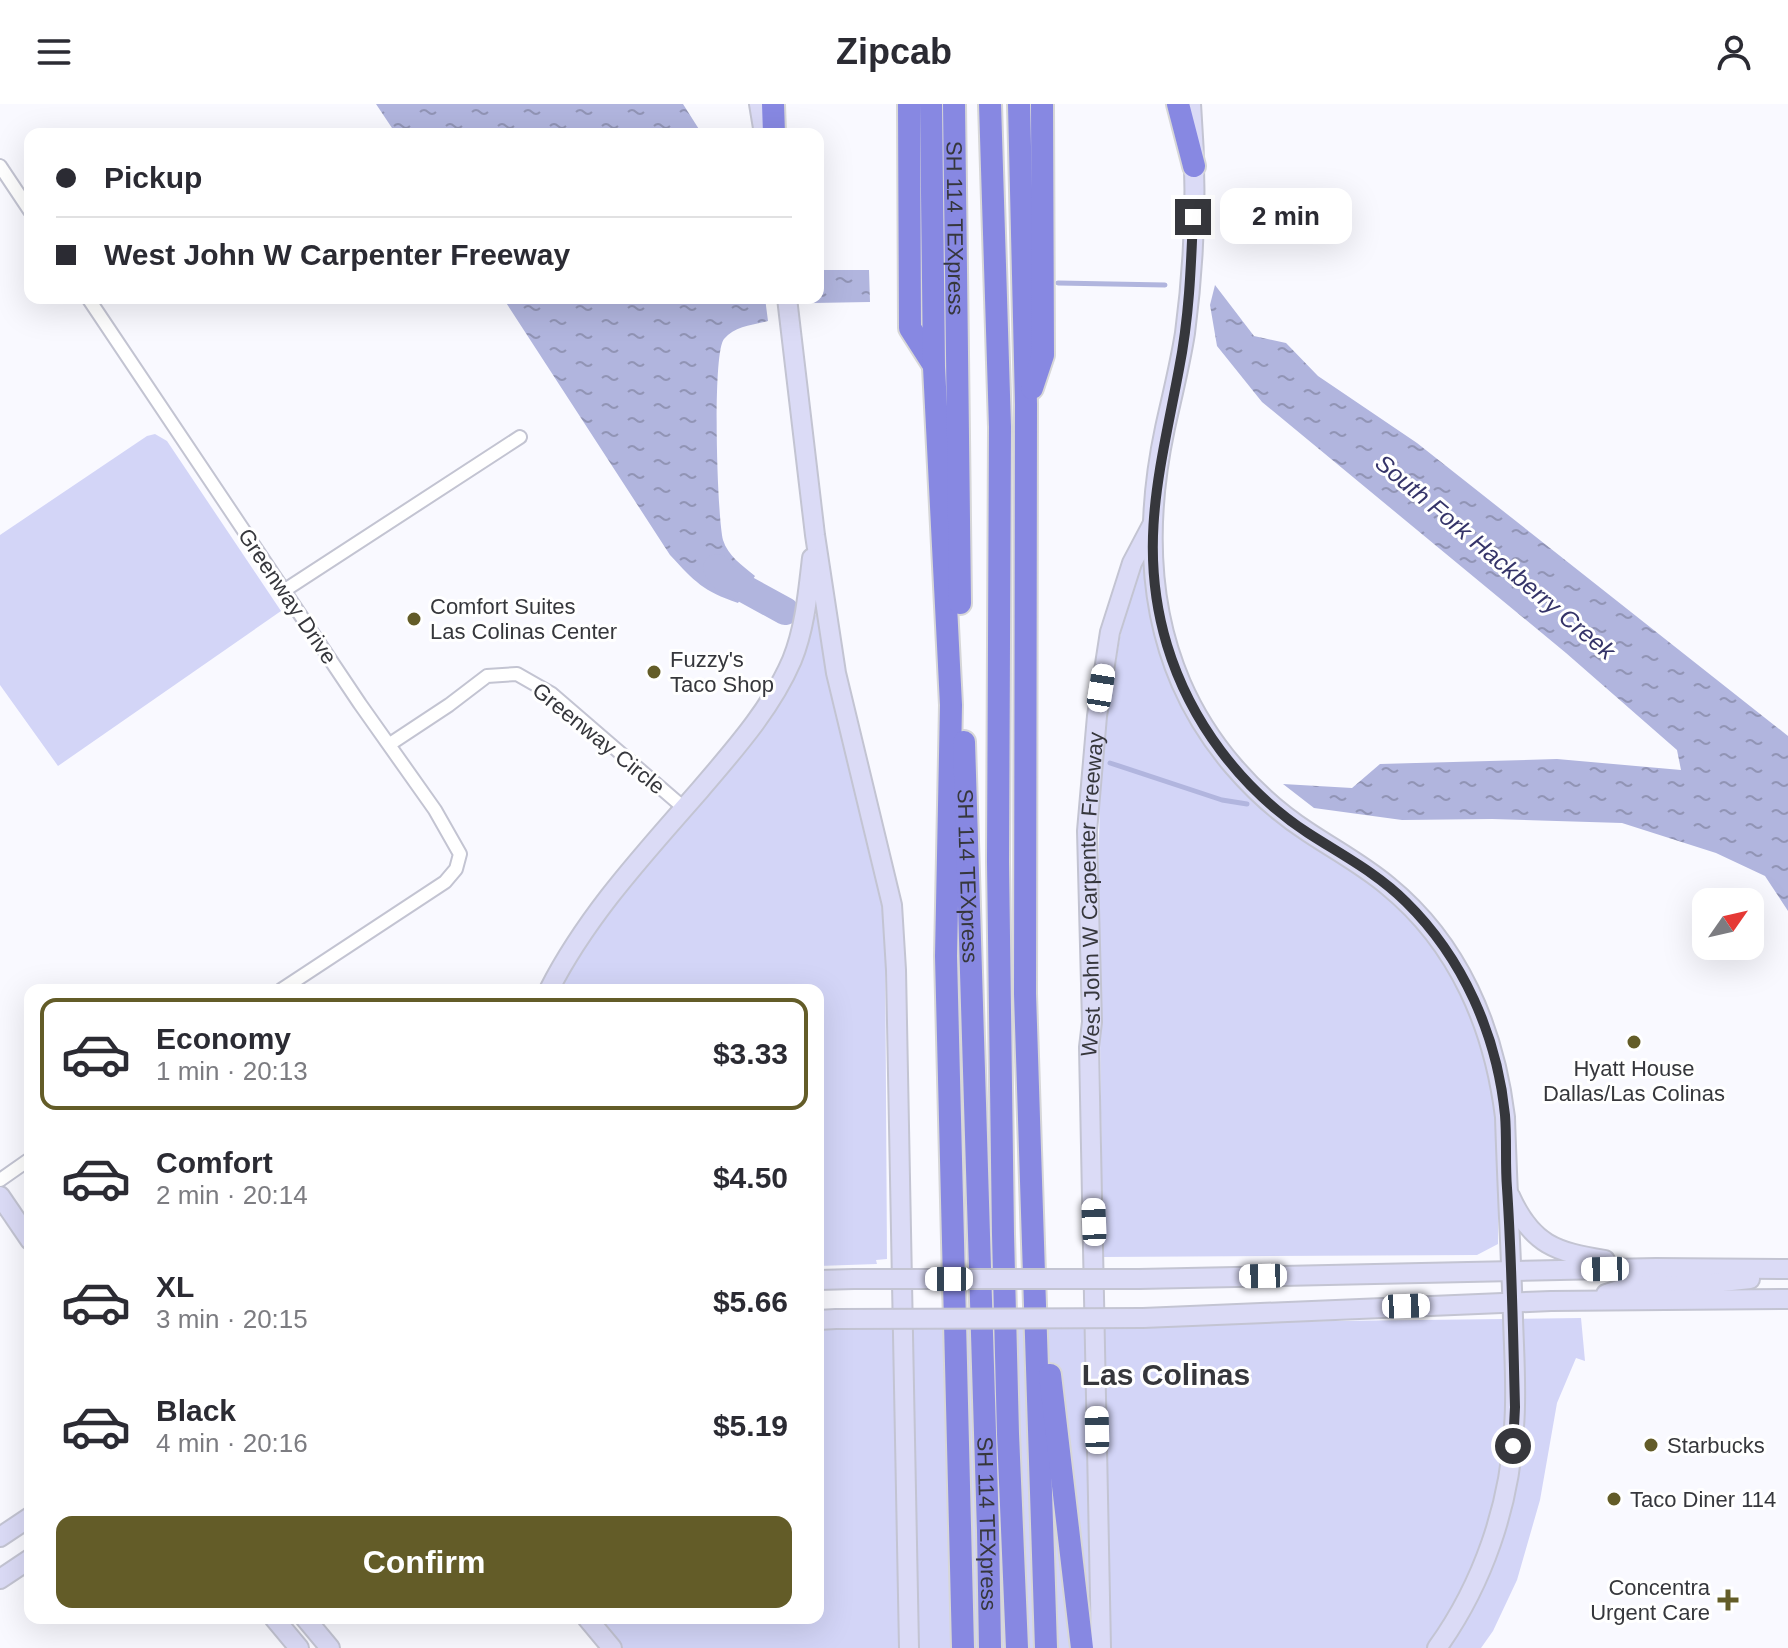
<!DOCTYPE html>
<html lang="en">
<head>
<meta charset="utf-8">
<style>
  body { margin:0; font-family:Helvetica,sans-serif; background:#f2f2f3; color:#2b2b33; height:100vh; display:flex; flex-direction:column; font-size:30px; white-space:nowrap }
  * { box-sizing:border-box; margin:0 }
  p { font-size:26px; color:#7c7c81 }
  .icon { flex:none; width:44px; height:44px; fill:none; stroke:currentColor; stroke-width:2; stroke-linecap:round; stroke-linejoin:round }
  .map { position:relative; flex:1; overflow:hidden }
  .side { position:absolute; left:24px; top:880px; width:800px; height:640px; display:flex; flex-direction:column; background:#fff; border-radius:16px; box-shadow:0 8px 32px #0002 }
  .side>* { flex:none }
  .top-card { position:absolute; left:24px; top:24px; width:800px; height:176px; border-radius:16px; box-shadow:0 8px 32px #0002; display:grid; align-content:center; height:176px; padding:0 32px; background:#fff }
  .needle { width:52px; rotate:56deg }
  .buttons { position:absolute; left:1692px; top:784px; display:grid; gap:16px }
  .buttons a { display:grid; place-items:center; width:72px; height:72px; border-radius:16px; background:#fff; box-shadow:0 8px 32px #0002; font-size:40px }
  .end { position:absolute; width:36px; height:36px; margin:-18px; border:10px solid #36373c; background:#fff; box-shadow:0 0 0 4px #fff }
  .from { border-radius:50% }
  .bubble { position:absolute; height:56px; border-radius:16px; background:#fff; box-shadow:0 8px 32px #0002; font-size:26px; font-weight:700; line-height:56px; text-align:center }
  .car { position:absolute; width:24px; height:48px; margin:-24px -12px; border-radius:10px; box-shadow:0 0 6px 2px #0007; background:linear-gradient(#fff 24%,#345 0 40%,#fff 0 76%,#345 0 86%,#fff 0) }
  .top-card b { display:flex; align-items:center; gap:28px; height:76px; font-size:30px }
  .top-card b+b { border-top:2px solid #e1e1e2 }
  .top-card i { width:20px; height:20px; background:#2b2b33 }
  ul { padding:14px 0 0; list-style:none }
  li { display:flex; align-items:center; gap:24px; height:112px; margin:0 16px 12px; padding:0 16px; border:4px solid transparent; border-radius:16px }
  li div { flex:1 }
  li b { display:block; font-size:30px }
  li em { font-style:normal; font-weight:700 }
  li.current { border-color:#635c28 }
  li>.icon { width:72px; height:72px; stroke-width:1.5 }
  .action { display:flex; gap:16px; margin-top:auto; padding:16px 32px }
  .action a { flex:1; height:92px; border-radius:16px; background:#635c28; color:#fff; font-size:32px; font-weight:700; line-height:92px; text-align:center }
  header { display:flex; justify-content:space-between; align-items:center; height:104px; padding:0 32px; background:#fff; font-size:36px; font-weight:700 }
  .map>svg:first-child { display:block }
  .grass { fill:#d3d5f7 }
  .water { fill:url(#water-ripples) }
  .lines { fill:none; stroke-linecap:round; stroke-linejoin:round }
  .stream { stroke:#b1b5de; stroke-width:5 }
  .river { stroke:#b1b5de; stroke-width:28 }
  .street-casing { stroke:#c3c4d2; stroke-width:16 }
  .secondary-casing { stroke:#c3c4d2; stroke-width:22 }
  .highway-casing { stroke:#d7d7d8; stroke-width:26 }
  .street { stroke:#fff; stroke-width:12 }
  .secondary { stroke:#dbdbf6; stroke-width:18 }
  .highway { stroke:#8788e2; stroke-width:22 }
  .secondary-bridge-casing { stroke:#c3c4d2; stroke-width:22; stroke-linecap:butt }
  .secondary-bridge { stroke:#dbdbf6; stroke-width:18 }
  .route { stroke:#36373c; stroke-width:10 }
  .poi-dot { fill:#635c28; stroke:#fff; stroke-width:3 }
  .labels { text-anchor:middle; stroke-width:6; stroke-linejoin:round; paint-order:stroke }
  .street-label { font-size:22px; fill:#36373c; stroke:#fff }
  .poi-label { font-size:22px; fill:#36373c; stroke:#fff; text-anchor:start }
  .water-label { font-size:24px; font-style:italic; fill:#353469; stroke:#fff }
  .district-label { font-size:30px; font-weight:bold; fill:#36373c; stroke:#fff }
</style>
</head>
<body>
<header><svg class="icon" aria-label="menu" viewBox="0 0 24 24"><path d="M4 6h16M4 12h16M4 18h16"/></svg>Zipcab<svg class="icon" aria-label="person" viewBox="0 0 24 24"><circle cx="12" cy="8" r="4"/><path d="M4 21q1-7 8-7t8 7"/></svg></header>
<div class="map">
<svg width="1788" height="1544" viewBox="0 0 1788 1544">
  <defs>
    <pattern id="water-ripples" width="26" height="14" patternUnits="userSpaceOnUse" patternTransform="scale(2)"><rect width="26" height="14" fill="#b1b5de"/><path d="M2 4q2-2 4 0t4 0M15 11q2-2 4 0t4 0" fill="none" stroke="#9194b5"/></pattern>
  </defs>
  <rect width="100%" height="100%" fill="#f9f9ff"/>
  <path class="grass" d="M155,330L167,337L281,507L58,662L0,581V431L147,332Z
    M1140,452L1144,453L1147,497L1162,555L1197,627L1231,673L1275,717L1342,756L1395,795L1431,836L1478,921L1492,972L1498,1029V1140L1477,1151L1103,1153L1098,791L1100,685L1106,617L1122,522Z
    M817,510L820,514L828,577L873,755L885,823L887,1155L876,1156L877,1160L818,1162V886H557L610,803L772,613L791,579L813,513Z
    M1581,1214L1585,1257L1576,1254L1557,1299L1540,1396L1517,1476L1493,1527L1481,1544H622L593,1514H818V1223Z"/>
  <path class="water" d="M376,0H683L702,30H396Z
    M818,166H869L870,198L813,199V194H818Z
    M1215,181L1254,232L1286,239L1318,272L1417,339L1788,632V807L1765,772L1716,749L1622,719L1492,715L1402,716L1314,704L1283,680L1352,684L1380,660L1557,655L1681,666L1677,646L1566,549L1262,298L1217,242L1210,201Z
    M503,194H765L768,217C752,221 735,222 724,235C712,249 717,412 723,436C728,452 742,461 755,472L738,499C703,487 695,478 670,451Z"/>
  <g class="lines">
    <path class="stream" d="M1058,179L1165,181
      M1110,659L1222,696L1247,700"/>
    <path class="river" d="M717,464L723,473L785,507"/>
    <g class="street-casing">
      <path id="street" d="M0,62L30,107
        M88,194L360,600L435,706L460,750L456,765L445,778L281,886
        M285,486L520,333
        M390,640L449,601L487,572L517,570L552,590L684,704
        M0,1076L30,1055"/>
    </g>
    <g class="secondary-casing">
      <g id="secondary">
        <path d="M759,0L764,30"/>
        <path d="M1191,0C1197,75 1195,154 1185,229C1180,261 1172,292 1165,324C1147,409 1146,498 1181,579C1207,639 1253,692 1308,728C1335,746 1363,761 1388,782C1459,840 1494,924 1505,1013C1507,1080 1511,1147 1513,1214C1514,1250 1517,1287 1514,1323C1510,1401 1483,1480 1437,1544"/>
        <path d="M787,194L815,431L836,569L892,801L896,866L909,1544"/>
        <path d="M549,886C587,811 645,749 700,686C734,646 771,605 792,556C805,524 808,488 812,454"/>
        <path d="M0,1092L30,1136"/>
        <path d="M1510,1092C1532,1141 1556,1148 1605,1156"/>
        <path d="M1139,1175L1656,1164L1788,1165"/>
        <path d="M818,1176L854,1175"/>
        <path d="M1606,1190L1631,1182L1694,1181L1750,1175"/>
        <path d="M1143,1214L1551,1197L1788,1195"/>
        <path d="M818,1216L836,1215"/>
        <path d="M0,1433L30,1413"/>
        <path d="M0,1475L30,1455"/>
        <path d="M274,1514L299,1544"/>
        <path d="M305,1514L330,1544"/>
        <path d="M587,1514L612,1544"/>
        <path id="s1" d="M1101,1544L1089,943L1092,918L1087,727L1097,612L1110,528L1132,459L1152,421"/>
      </g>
    </g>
    <g class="highway-casing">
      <g id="highway">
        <path d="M773,0L774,30"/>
        <path d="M909,0L910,224L933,260"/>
        <path d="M931,0L934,263L951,601L946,852L963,1544"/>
        <path id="s2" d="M954,0L960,499"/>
        <path d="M990,0L1000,323L998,758L1003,1130L1008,1330L1017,1544"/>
        <path d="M1019,0L1026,300L1025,890L1046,1544"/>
        <path d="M1178,0L1194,62"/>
        <path d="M1032,284L1043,251L1042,0"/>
        <path id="s3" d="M964,638L988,1427L990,1544"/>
        <path d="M1050,1271L1082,1544"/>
      </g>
    </g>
    <use href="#street" class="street"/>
    <use href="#secondary" class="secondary"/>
    <use href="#highway" class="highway"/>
    <g class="secondary-bridge-casing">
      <path id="secondary-bridge" d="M854,1175H1139
        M836,1215L1143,1214"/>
    </g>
    <use href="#secondary-bridge" class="secondary-bridge"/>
  </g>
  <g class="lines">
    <path class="route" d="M1193,113C1191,164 1189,215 1179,265C1161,362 1137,442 1167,541C1190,617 1241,685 1308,729C1342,751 1377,769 1406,798C1463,854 1497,931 1505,1011C1507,1035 1505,1059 1507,1084C1512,1157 1513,1230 1515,1303L1513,1342"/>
  </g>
  <g class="poi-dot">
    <circle cx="414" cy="515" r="8"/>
    <circle cx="654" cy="568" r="8"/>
    <circle cx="1634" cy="938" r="8"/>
    <circle cx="1651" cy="1341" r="8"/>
    <circle cx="1614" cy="1395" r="8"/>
    <path d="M1724 1484h8v8h8v8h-8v8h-8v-8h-8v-8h8z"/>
  </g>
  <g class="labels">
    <g class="street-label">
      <text dy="8" stroke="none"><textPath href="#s2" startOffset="124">SH 114 TEXpress</textPath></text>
      <text transform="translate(288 492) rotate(56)" y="8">Greenway Drive</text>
      <text transform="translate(599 634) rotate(39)" y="8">Greenway Circle</text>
      <text dy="8" stroke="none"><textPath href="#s3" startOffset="134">SH 114 TEXpress</textPath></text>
      <text dy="8" stroke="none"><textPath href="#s1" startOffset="754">West John W Carpenter Freeway</textPath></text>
      <text dy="8" stroke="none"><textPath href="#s3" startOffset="782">SH 114 TEXpress</textPath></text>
    </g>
    <g class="poi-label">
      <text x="430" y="510">Comfort Suites<tspan x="430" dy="25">Las Colinas Center</tspan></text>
      <text x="670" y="563">Fuzzy's<tspan x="670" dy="25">Taco Shop</tspan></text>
      <text x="1634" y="972" text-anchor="middle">Hyatt House<tspan x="1634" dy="25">Dallas/Las Colinas</tspan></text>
      <text x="1667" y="1349">Starbucks</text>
      <text x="1630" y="1403">Taco Diner 114</text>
      <text x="1710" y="1491" text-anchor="end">Concentra<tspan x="1710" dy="25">Urgent Care</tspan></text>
    </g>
    <g class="water-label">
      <text transform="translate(1495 453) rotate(40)" y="8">South Fork Hackberry Creek</text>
    </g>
    <g class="district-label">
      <text x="1166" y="1281">Las Colinas</text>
    </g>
  </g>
</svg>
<div class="buttons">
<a><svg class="needle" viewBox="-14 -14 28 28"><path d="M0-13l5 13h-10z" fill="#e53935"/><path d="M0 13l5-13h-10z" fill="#7c7c81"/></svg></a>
</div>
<i class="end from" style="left:1513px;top:1342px"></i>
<i class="end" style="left:1193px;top:113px"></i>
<div class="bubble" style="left:1220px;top:84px;width:132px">2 min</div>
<i class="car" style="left:1101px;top:584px;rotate:9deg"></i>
<i class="car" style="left:1094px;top:1118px;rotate:358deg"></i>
<i class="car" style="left:1605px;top:1165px;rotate:269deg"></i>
<i class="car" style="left:1263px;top:1172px;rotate:269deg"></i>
<i class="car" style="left:949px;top:1175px;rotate:270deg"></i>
<i class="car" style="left:1406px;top:1202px;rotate:88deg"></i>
<i class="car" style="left:1097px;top:1326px;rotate:359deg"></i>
<div class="top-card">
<b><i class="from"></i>Pickup</b>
<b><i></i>West John W Carpenter Freeway</b>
</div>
<section class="side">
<ul>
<li class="current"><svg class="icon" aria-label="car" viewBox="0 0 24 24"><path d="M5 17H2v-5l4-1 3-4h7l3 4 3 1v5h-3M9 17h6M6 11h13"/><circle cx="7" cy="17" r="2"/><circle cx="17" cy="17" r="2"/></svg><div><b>Economy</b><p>1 min · 20:13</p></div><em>$3.33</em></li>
<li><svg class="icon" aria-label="car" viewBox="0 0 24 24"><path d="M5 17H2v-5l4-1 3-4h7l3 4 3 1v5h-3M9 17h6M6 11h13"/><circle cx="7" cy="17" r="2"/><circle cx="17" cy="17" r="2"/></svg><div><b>Comfort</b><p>2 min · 20:14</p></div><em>$4.50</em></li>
<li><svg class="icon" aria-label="car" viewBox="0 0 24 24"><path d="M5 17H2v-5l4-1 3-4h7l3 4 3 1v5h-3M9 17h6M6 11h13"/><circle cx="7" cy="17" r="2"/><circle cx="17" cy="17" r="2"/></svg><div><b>XL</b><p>3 min · 20:15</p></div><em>$5.66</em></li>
<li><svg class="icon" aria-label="car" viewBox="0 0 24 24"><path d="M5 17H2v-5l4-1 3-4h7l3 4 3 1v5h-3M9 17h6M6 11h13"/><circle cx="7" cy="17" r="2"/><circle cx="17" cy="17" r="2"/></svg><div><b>Black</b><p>4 min · 20:16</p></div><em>$5.19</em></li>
</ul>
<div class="action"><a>Confirm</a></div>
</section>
</div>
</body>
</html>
